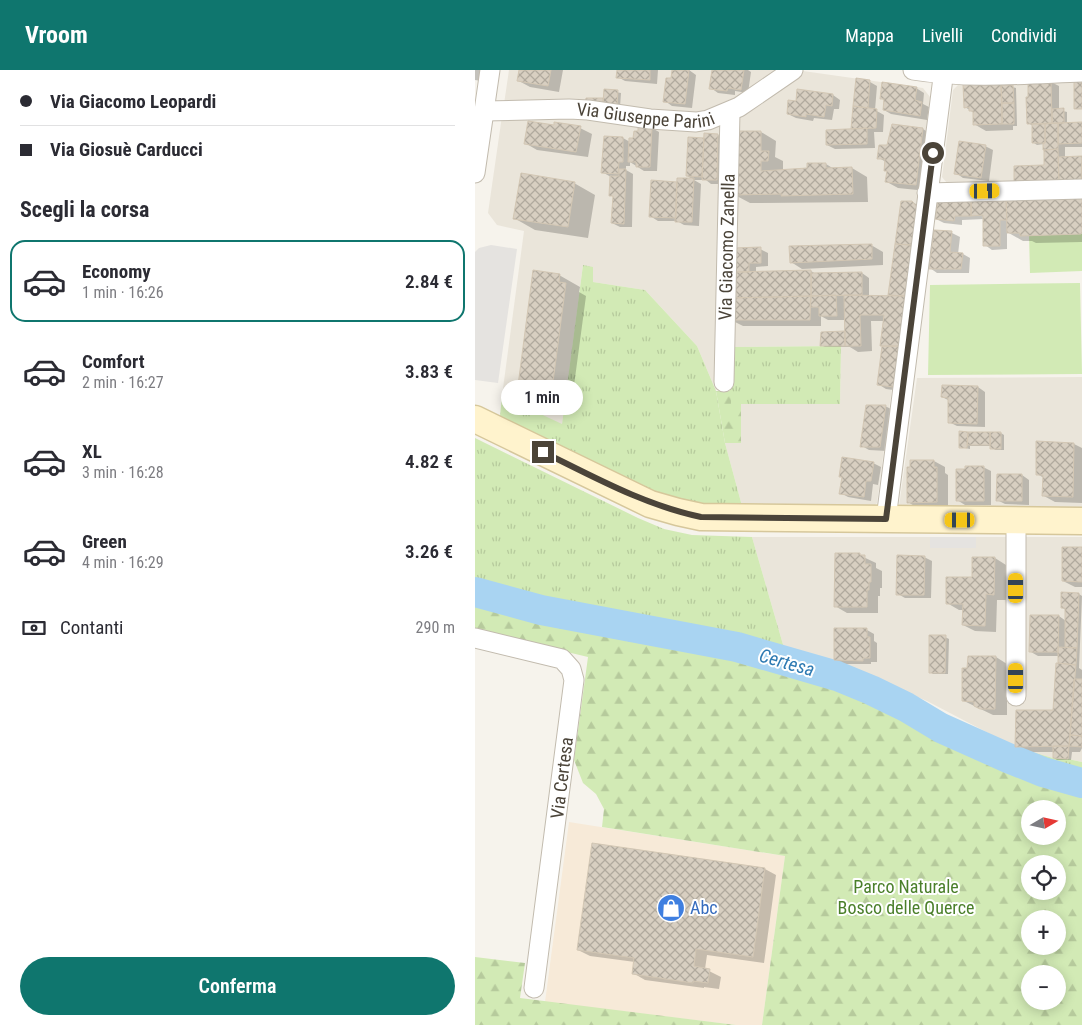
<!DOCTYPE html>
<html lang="it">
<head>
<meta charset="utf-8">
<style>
  body { margin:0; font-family:"Roboto Condensed",sans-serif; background:#f2f2f3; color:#2b2b33; height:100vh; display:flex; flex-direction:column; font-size:19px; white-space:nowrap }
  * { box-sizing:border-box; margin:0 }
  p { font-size:16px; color:#7c7c81 }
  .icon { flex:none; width:28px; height:28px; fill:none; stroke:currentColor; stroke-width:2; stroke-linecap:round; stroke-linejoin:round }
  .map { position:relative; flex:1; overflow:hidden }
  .drawer { display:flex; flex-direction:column; background:#fff; width:475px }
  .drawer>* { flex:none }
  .banner { display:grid; align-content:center; height:110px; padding:0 20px; background:#fff }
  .needle { width:32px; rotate:81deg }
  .tools { position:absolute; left:546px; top:730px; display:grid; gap:10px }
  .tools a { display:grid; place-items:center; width:45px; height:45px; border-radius:50%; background:#fff; box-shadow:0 2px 12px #0003; font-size:25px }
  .end { position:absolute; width:22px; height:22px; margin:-11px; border:6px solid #4b4439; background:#fff; box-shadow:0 0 0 2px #fff }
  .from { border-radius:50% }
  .bubble { position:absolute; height:35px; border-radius:18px; background:#fff; box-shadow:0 2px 12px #0003; font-size:16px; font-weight:600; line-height:35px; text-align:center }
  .car { position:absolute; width:15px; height:30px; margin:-15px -8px; border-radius:6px; box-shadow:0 0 4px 1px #0007; background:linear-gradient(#f5c518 24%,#345 0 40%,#f5c518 0 76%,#345 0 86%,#f5c518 0) }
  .banner b { display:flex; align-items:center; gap:18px; height:48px; font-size:19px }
  .banner b+b { border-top:1px solid #e1e1e2 }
  .banner i { width:12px; height:12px; background:#2b2b33 }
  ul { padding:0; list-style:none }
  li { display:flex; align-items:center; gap:15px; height:82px; margin:0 10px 8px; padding:0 10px; border:2px solid transparent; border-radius:15px }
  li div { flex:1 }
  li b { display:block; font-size:19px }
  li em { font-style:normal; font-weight:600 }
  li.current { border-color:#0f766e }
  li>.icon { width:45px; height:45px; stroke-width:1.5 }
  h2 { padding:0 20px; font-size:22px; line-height:60px }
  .pay { display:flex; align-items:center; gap:12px; height:55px; padding:0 20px; font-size:19px }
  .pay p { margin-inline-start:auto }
  .cta { display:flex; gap:10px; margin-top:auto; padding:10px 20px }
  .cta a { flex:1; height:58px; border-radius:30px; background:#0f766e; color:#fff; font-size:20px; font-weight:600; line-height:58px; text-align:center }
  header { display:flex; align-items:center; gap:30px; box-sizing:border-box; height:70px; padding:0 25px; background:#0f766e; color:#fff }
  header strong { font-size:24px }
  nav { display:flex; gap:28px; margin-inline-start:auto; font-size:18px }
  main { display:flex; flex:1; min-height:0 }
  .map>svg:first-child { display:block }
  .residential { fill:#eae5da }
  .commercial { fill:#f7ead8 }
  .grass { fill:url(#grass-tufts) }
  .forest { fill:url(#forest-firs); fill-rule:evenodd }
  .pitch { fill:#d2eab5 }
  .parking { fill:#e5e3e0 }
  .shadow { fill:#0003 }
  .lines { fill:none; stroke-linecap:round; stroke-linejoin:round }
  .river { stroke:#a9d4f2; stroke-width:30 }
  .building { fill:url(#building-cross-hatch); stroke:#d3c7b4 }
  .street-casing { stroke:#c2bbae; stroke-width:21 }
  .secondary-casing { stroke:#d6c79b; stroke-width:29 }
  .street { stroke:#fff; stroke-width:19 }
  .secondary { stroke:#fff3cd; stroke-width:26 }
  .route { stroke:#4b4439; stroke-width:6 }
  .labels { text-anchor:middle; stroke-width:4; stroke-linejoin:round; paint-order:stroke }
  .street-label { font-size:18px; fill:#4b4439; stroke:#fff }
  .park-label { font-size:18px; fill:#4a7f2a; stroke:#fff }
  .shop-label { font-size:18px; fill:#366cbe; stroke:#fff; text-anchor:start }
  .water-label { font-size:19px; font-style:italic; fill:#2e7ab2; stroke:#fff }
</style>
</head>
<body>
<header>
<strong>Vroom</strong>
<nav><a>Mappa</a><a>Livelli</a><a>Condividi</a></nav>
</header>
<main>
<section class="drawer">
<div class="banner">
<b><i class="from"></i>Via Giacomo Leopardi</b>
<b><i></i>Via Giosuè Carducci</b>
</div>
<h2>Scegli la corsa</h2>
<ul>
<li class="current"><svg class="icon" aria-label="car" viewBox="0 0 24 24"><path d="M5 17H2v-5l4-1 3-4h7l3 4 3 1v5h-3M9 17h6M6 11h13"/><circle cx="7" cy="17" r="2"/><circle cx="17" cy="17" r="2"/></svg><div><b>Economy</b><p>1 min · 16:26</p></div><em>2.84 €</em></li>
<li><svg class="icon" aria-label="car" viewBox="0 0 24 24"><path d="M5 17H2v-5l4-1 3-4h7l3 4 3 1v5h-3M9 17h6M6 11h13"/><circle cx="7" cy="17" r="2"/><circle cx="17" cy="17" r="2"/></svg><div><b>Comfort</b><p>2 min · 16:27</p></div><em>3.83 €</em></li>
<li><svg class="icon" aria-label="car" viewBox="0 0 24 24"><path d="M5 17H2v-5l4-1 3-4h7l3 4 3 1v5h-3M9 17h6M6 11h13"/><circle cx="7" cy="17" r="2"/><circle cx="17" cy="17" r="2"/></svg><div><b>XL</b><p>3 min · 16:28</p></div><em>4.82 €</em></li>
<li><svg class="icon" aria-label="car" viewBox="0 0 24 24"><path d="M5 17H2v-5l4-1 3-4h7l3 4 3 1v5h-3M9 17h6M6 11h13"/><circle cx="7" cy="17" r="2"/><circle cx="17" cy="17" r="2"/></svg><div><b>Green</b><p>4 min · 16:29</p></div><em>3.26 €</em></li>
</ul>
<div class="pay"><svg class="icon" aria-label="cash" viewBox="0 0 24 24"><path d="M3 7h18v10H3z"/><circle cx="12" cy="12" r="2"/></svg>Contanti<p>290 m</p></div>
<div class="cta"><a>Conferma</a></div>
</section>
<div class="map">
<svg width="607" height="955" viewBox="0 0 607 955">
  <defs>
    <pattern id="grass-tufts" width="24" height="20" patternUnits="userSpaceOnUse" patternTransform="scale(1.25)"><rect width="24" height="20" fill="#d2eab5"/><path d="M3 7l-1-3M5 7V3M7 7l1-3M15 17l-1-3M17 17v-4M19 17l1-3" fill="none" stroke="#b6ca9c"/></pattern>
    <pattern id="forest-firs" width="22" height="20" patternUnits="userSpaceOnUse" patternTransform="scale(1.25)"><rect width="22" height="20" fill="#d2eab5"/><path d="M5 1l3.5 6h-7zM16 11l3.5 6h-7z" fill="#b6ca9c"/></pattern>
    <pattern id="building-cross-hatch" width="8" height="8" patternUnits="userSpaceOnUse" patternTransform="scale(1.25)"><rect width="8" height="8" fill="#d8cfc1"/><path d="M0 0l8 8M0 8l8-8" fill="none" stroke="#b1aa9e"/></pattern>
  </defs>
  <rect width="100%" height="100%" fill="#f6f3ec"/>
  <path class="residential" d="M34,0H311L251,39L221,45L29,34Z
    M328,1L448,18L455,27L419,317H417L402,433L399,436H267L250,373H266V334H365L366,276L255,277L262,45Z
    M607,8V112L472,113L467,107L478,20L484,14Z
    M100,44L229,58L248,55L241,321L222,276L170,220L118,212L108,195L87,355L27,326L49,161L22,155L13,143L27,46Z
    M607,307V437L424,436L442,308Z
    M277,467H455L456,478H501V467H607V692L593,689L578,688L540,677L452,631L404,611L309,578Z"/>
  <path class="commercial" d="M94,752L310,786L287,955H261L70,932Z"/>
  <path class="grass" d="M108,195L118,197V212L170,220L222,276L241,321L250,373L267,436L232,434L202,428L175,420L25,346L27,326L87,354Z
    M366,276L365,334H255V277Z
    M0,368L163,448L189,459L217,465L277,467L309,578L287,572L124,542L0,510Z
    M540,677L578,688L593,689L607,692V706L586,701Z"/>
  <path class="forest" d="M241,321H256V334H266V373H250Z
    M0,531L57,545L232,580L319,600L367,616L423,641L450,659L502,687L573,716L607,725V955H287L310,786L127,757L129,739L121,724L108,713L99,690L113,587L0,560ZM555,739H582V766H555ZM555,794H582V821H555ZM555,849H582V876H555ZM555,904H582V931H555Z
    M0,887L50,893L45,928L261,955H0Z"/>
  <path class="pitch" d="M607,164V201L555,203L554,165Z
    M605,213L607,304L453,305L455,215Z"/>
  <path class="parking" d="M16,175L42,179L23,313L0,310V182L4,178Z
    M455,467H501V478H455Z"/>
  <path class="shadow" d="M0,0H8L6,11L0,10Z
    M45,0H88L84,22L55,17L44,11Z
    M143,0H183L182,14L150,11L143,7Z
    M198,0H214L221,5L217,38L197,36L190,31L197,10Z
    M239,0H273L276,2L273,23L260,21V25L243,23L236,18Z
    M395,12L402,16L400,40L409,45L408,62H399L400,78L360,79L352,75L377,60Z
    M576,12L584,16V40L592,42V54H607V77H590V88H607V115L570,97L569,74L562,75L559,73L558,56L553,53Z
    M526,14L541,18L542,56H538V60L511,61L499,54V43L490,37Z
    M441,18L449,23L448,34L454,37L452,50L416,44L409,40L410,31L406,28Z
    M130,20L146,23L145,37L112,29H129Z
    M323,21L358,25L365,30L364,39H359L357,50L339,48L338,51L321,48L313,44L322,32Z
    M80,56L105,58L117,64L113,87L62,80L50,73Z
    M177,58L184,62L182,101H169L155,92V96H151V100L158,104L157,157H145L137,153L139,127L135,125L136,107L127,102L148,68L155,72Z
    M448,59L459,66L452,121L423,118L412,112L413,102L410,100L411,92L404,88L412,77Z
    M286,62L301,71L300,87L308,91V101L333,99L351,94L359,99L377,98L392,107L393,132L275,133L260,125Z
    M243,65L250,69L249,114H236L231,110H219L226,114L224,156L209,155L202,151H183L175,146L203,113L204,109L219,110L212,106L230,69Z
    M510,76L518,80L514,111L488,108L481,103Z
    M99,113L120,125L113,168L60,160L39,148Z
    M607,128V172L561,173L557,171H548L532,162V179L517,180L510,175L509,149L487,150V155L469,153L461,149L464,131Z
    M437,132L445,136L426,321L411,319L403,314L410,251H396L397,281L383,282L375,277H350L346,275L371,263V250H353L346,246V256H268L256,250L259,179H285L293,183V196L281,197V203L336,201L341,204L387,203L394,208V227H419L414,225Z
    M460,161L477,163L485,167L483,184H488L495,188L494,203H462L455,198Z
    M396,175L408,182V195L327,199L316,192Z
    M84,205L105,217L104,222L111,226L96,338L88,337L87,345L63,343L42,331Z
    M468,316L503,317L510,322V357L482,356L474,352L475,331L467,327Z
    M410,336L418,340L412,381L394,380L387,376Z
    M526,363L529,365V380H520L516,376H495V379L485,377Z
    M563,373L599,374L607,378V433L580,432L569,426V408L562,404Z
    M459,391L470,397V403L473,405V438L444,439L433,432Z
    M398,393L406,397L403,415L398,414L396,431L373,427L366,423L368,408L365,406Z
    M508,397L516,401V435H490L482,430L491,401Z
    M547,405L554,410V435L530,434L522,430Z
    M607,478V517H600L588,511Z
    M384,485L401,493V498L407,501V518H405V526H403V543H372L360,536Z
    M449,487L457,491L456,528H430L423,524Z
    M520,488L531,495V530H522L521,562L500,561L488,555L489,540H484L472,533Z
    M588,523L604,524L607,526L604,598L607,600V678L605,682H597L596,690H582L579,688V682H553L542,676L579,641L584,586H563L556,582L584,546L591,551V540L587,538Z
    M392,560L399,564V571L402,573V592H396V594H367L360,590Z
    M470,567L474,569L473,604H458L455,602Z
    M521,587L532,594V645H518L489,631Z
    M118,775L290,799L301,805L289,893L232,885L230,899L246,907L244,919L229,917V918L170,910L158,903L160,892L115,886L103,880Z"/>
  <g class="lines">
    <path class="river" d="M0,522L66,540L262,577L362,606L396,620L431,637L466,658L533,688L568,702L607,713"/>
  </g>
  <path class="building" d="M44,0H76L73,16L42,11Z
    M142,0H175V10L141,8Z
    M197,0H214L210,34L188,32L191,8H196Z
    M237,0H269L266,20L253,18L252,21L234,19Z
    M381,8L395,10L393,38L378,36Z
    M607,8V39H599V9Z
    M576,11L577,53L552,54L551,27H553V12Z
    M407,12L442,17L440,30L447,32L445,46L408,40L409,29H405Z
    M526,13L527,54L498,55V41H494V37L489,38L488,14Z
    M526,15H538L539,33H527Z
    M129,19L143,20L142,36L128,33Z
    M322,19L358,24L357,36L351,35L349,47L331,44V47L312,44L313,30L321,31Z
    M111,28H128V33L110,34Z
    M527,33H539V54H527Z
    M378,36L402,39L401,58L376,59Z
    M589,38V53H577V39Z
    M53,51L79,55V52L106,56L101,82L49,74Z
    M607,52V73L583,74V53Z
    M583,53V79L568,80V73H570V54Z
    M417,54L448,58L441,115L410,112L412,101H409L410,89H402L404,75H412Z
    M557,54H570V73H557Z
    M163,57H177L175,97H161V92H153L154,68H158L159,61H163Z
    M392,58V74L351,75V60Z
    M261,61H286V81H294L293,91H286V101L332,98V93H351V98L377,97L378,124L306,126L307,124L259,125Z
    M229,63L243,64L242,110H227Z
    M129,66L148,67V92H144L143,104L126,103Z
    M213,67L229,68L227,107L211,106Z
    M484,71L511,75L506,108L479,104Z
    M583,79L584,112L539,113V96L569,95V80Z
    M607,86L606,112H584L583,87Z
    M144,99H151L149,154L136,153L138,126H134L135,106H144Z
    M46,103L100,112L93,157L38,149Z
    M202,108H219L217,152H200Z
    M176,110L202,112L201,148L174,147Z
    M607,126V162L606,164L545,166V163H532L531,128Z
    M531,128L532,150H525V176H508V145L496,146V129Z
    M496,129V146H480L479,151L460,149L463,130Z
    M426,131H437L442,137L437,175L420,174Z
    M459,160L477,161L475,182L488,183L486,199H454Z
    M397,174V189L315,193L314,176Z
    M420,174L437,175L430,226L413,225Z
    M286,177V193H274V202H257L258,178Z
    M58,200L85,204L84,212L91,213L76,327L68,326L67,334L41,331Z
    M336,200V226L255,228L257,202Z
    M387,202V225L336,226V203Z
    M361,225L362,246H344V237H335L336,226Z
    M369,225L430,226L424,276H405L409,245H385L386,276H370Z
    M336,226L335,250H255V228Z
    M370,261V276H345L346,262Z
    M407,276H424L419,317L402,315Z
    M467,315L503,316L502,354L473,353V328L466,327Z
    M391,335H411L405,377H385Z
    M484,361L493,362L492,378H484Z
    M493,362H515V375H492Z
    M515,362H526V379H515Z
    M561,371L599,373L598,427L567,426L568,405H561Z
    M367,387L399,392L396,411H391L389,427L364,424L367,407H364Z
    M435,390H459V397H462V432L432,433V397H435Z
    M490,396H509V431H481V399H490Z
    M522,404H547V431H521Z
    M587,477H607V512L587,511Z
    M360,483H385V485H390V494H396V512H394V520H392V537H359Z
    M422,485L450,486L449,525H421Z
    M497,487H520L519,525L511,524L510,556L487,555L488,534H471V507H497Z
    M586,522L604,523L602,578L590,577V538H586Z
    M555,545H584L583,582H554Z
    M359,558H392V567H395V588H388V591L359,590Z
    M454,565H471L470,603H454Z
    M583,577L602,578L601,595L583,593Z
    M493,586H521L520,639H505L499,636V632L487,631V598H492Z
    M581,593L601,595L594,676L540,677L541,640H578Z
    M599,609H607V666L595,665Z
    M595,665L607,666V677L594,676Z
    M578,676H594L593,689L578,688Z
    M117,773L290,798L278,887L221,879L219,896L235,899L233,913L218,911V913L157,904L159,888L102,880Z"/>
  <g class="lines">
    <g class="street-casing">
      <g id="street">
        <path d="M438,0C494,9 551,4 607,2"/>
        <path id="s1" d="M9,41L94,39L113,40L175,49L221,52L233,50L264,37L318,0"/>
        <path d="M0,103L15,0"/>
        <path d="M452,123L607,119"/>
        <path id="s2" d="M249,312L255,42"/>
        <path d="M411,449L469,0"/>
        <path d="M0,568L87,589L96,599L99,610L59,918"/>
        <path d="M541,626V450"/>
      </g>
    </g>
    <g class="secondary-casing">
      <path id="secondary" d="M0,349L175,434L203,442L226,447L607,451"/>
    </g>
    <use href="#street" class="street"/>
    <use href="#secondary" class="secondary"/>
  </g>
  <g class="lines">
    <path class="route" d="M68,382C119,407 169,435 226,447L411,449L458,83"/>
  </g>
  <defs>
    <g id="shop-disc" transform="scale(1.4375)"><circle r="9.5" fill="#3f7fe0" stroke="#fff"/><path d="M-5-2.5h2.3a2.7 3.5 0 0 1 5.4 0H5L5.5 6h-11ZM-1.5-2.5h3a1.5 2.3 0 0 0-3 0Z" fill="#fff"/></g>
  </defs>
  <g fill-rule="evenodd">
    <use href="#shop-disc" x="196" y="838"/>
  </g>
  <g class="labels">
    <g class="street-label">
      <text dy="6" stroke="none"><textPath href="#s1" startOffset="162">Via Giuseppe Parini</textPath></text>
      <text dy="6" stroke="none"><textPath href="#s2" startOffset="135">Via Giacomo Zanella</textPath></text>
      <text transform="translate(87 708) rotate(-83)" y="6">Via Certesa</text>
    </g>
    <g class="park-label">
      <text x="431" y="823">Parco Naturale<tspan x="431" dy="21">Bosco delle Querce</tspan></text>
    </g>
    <g class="shop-label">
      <text x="215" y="844">Abc</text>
    </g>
    <g class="water-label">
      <text transform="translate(312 592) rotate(16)" y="7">Certesa</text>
    </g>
  </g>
</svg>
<div class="tools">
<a><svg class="needle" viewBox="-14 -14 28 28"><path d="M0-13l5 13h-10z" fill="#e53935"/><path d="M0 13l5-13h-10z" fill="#7c7c81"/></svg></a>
<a><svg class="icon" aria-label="locate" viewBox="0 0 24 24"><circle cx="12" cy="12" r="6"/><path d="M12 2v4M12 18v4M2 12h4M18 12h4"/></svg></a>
<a>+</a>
<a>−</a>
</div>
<i class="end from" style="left:458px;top:83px"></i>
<i class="end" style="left:68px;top:382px"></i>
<div class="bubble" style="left:26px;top:310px;width:82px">1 min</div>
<i class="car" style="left:510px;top:121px;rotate:89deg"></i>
<i class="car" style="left:485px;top:450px;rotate:270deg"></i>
<i class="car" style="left:541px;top:518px;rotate:0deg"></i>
<i class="car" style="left:541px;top:608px;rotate:0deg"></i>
</div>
</main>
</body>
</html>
